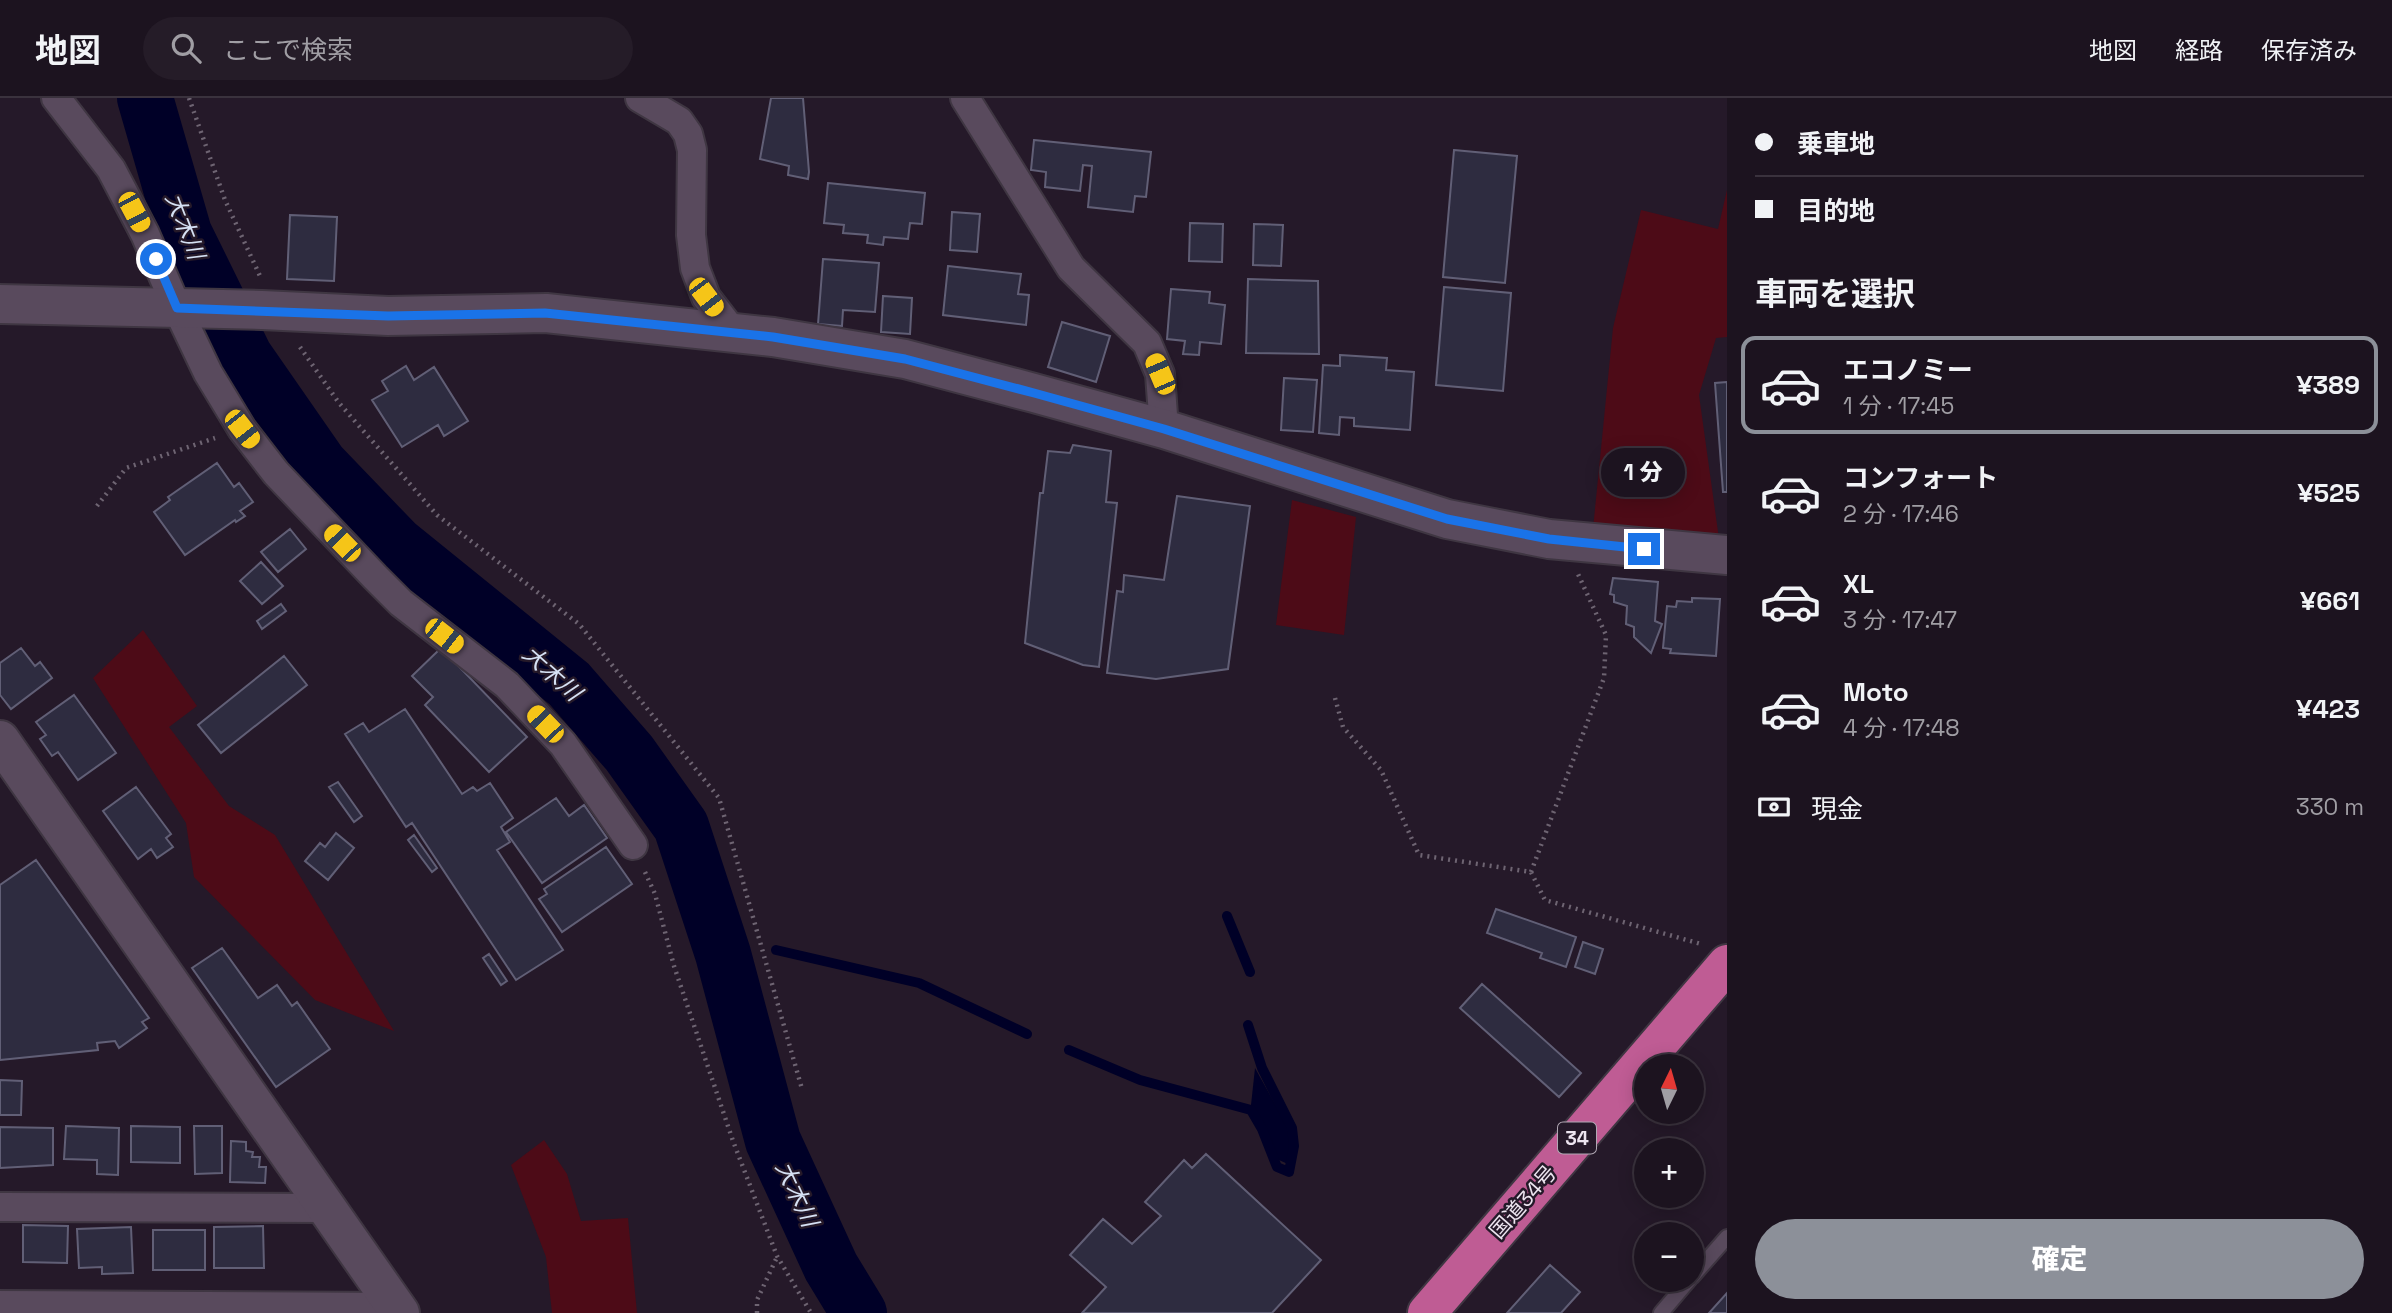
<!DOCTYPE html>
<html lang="ja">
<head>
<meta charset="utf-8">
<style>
  body { margin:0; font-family:"Space Grotesk","Noto Sans JP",sans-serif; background:#251c28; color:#f1f3f6; height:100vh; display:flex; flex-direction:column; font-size:26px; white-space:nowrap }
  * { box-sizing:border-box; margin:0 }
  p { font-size:23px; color:#a09ea4 }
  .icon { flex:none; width:38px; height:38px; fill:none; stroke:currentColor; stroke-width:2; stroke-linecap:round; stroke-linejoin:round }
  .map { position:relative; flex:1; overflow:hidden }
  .drawer { display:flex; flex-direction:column; background:#1c131f; width:665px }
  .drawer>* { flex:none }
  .guide { display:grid; align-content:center; height:154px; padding:0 28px; background:#1c131f }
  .needle { width:46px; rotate:5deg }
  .buttons { position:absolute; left:1634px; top:956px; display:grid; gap:14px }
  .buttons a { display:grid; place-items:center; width:70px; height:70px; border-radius:50%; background:#1c131f; box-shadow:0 4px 18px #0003,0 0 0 2px #3a323d; font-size:35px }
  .end { position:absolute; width:32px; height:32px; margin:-16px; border:9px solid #1a73e8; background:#fff; box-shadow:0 0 0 4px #fff }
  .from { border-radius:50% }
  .bubble { position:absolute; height:49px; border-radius:24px; background:#1c131f; box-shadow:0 4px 18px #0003,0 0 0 2px #3a323d; font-size:23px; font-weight:800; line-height:49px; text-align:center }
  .car { position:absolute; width:21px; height:42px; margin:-21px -10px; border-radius:9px; box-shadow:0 0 5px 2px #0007; background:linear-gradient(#f5c518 24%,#345 0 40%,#f5c518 0 76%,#345 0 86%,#f5c518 0) }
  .guide b { display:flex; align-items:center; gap:24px; height:66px; font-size:26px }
  .guide b+b { border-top:2px solid #3a323d }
  .guide i { width:18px; height:18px; background:#f1f3f6 }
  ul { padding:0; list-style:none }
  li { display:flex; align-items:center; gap:21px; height:98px; margin:0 14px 10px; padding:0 14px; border:4px solid transparent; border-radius:14px }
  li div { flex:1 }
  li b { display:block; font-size:26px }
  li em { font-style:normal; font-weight:800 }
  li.active { border-color:#8c9099 }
  li>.icon { width:63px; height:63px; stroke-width:1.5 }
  h2 { padding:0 28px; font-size:32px; line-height:84px }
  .pay { display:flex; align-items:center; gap:18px; height:77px; padding:0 28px; font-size:26px }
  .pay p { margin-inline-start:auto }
  .primary-button { display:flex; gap:14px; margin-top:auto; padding:14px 28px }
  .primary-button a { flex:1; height:80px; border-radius:42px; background:#8c9099; color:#fff; font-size:28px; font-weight:800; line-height:80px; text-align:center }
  header { display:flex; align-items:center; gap:42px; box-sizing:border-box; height:98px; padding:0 35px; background:#1c131f; border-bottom:2px solid #3a323d }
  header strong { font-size:33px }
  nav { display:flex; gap:38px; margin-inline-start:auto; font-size:24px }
  .search { width:490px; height:63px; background:#251c28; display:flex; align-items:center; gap:18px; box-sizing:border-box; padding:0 24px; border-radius:38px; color:#a09ea4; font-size:26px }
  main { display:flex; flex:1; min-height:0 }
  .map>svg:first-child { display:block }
  .green { fill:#4d0b17 }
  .water { fill:#000027 }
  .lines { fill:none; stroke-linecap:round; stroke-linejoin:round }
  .stream { stroke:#000027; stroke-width:10 }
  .river { stroke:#000027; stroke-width:56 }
  .building { fill:#2e2c40; stroke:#615f76; stroke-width:2 }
  .lane-casing { stroke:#3f3642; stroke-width:18 }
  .street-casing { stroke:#3f3642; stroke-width:32 }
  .secondary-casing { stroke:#3f3642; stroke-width:42 }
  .highway-casing { stroke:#3f3642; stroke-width:42 }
  .path { stroke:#6e6472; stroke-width:4.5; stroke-dasharray:2 5; stroke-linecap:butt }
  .lane { stroke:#594a5d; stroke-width:14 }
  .street { stroke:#594a5d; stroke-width:28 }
  .secondary { stroke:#594a5d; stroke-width:38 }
  .highway { stroke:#bf5c94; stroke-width:38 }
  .route { stroke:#1a73e8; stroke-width:9 }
  .labels { text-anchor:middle; stroke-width:5; stroke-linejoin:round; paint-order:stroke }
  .shield { fill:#251929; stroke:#b1a8b4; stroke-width:2 }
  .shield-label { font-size:19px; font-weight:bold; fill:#ede5f0 }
  .street-label { font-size:21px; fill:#ede5f0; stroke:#251929 }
  .water-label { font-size:23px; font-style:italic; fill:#d6e1f4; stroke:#251929 }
</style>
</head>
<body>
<header>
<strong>地図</strong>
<div class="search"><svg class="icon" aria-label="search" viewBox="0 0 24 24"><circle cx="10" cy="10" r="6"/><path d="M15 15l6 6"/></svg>ここで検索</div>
<nav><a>地図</a><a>経路</a><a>保存済み</a></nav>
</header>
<main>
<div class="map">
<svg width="1727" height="1215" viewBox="0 0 1727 1215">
  <rect width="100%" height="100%" fill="#251929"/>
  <path class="green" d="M1727,92V239L1716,240L1699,297L1719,441L1593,431L1613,230L1641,112L1718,131Z
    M1292,402L1356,419L1344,537L1276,527Z
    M143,532L197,608L169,629L229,708L275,737L394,933L315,902L194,779L186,725L93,580Z
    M544,1042L567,1076L581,1123L628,1120L637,1215H552L546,1159L511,1067Z"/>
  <path class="water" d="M1255,970L1290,1033V1067L1279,1062L1251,1007Z"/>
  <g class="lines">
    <path class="stream" d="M1227,818L1250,874
      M776,852L919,885L1027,936
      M1069,952L1140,982L1251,1012L1262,1031L1277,1069L1289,1074L1294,1048L1292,1030L1262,970L1248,927"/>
    <path class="river" d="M145,0L184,135L245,259L320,367L396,446L569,586L629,655L681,728L723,856L773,1043L831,1169L859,1215"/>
  </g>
  <path class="building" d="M771,0H803L809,74L808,81L788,77L789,68L760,61Z
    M1034,42L1151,54L1146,99L1135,98L1133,114L1088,109L1092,68L1083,67L1080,93L1045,89L1046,74L1031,72Z
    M1454,52L1517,58L1505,185L1443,179Z
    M828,85L925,95L922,126L910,125L908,141L884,139L883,147L867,145L868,137L843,135L844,127L824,125Z
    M952,114L980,116L977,154L950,152Z
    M290,117L337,119L334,183L287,181Z
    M1190,125L1223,126L1222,164L1189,163Z
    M1254,126L1283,127L1281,168L1253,167Z
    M823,161L879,165L875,214L843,212L842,228L818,226Z
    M948,168L1021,176L1018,196L1029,197L1026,227L943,217Z
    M1248,181L1318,183L1319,256L1246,255Z
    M1444,189L1511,195L1503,293L1436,287Z
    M1171,191L1210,194L1209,205L1225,207L1221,246L1200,244L1199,257L1183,256L1185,243L1167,241Z
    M883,198L912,200L910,236L881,234Z
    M1062,224L1110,238L1096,284L1048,269Z
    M1340,257L1387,260L1386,272L1414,274L1410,332L1354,328V320L1340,319L1339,337L1319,335L1323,267L1340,268Z
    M406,268L414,282L434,269L468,323L444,338L438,327L402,349L372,302L388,293L382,283Z
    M1284,280L1317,282L1313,334L1281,332Z
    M1727,284V394H1723L1715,285Z
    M1073,347L1111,353L1106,404L1117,405L1099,569L1083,567L1025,545L1040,395H1043L1048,353L1070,355Z
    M217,365L234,389L239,385L253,404L240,413L245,418L236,424L235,422L185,457L154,414L170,402L168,399Z
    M1177,398L1250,408L1228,571L1156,581L1107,575L1117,493L1123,494L1124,477L1164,482Z
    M290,431L306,451L278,474L261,454Z
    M261,464L283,488L262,506L240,483Z
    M1613,480L1658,484L1655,523L1662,526L1651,555L1634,539V529L1626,526L1627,508L1614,504V497L1610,496Z
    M1692,500L1720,501L1716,558L1670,555L1671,551L1663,550L1667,508L1676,509L1677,503L1692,504Z
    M281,506L286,513L262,531L257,523Z
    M21,550L35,568L40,564L52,580L11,611L0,597V565Z
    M441,550L527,639L489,674L425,607L433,599L412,578Z
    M284,558L307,587L221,655L198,627Z
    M74,597L116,655L78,682L58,654L52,658L40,641L46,637L36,624Z
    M405,611L462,696L473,689L477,693L490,685L513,720L501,729L510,744L497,752L563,852L516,882L412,725L406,729L345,636L363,625L369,634Z
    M338,684L362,718L354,724L329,689Z
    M136,689L171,736L166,740L173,749L157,760L151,751L138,761L103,713Z
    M556,700L569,718L584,707L607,740L542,785L506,734Z
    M336,735L354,750L328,782L305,763L320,745L325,749Z
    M414,737L437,770L432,774L408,742Z
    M606,749L632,786L562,834L539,801L547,796L544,791Z
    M36,762L149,920L142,924L147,930L119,950L115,943L97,945L98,952L0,962V787Z
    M1496,811L1576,839L1566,869L1540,860L1542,855L1487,835Z
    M1583,844L1603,851L1595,876L1575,869Z
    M222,850L258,900L277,887L292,908L297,904L330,951L276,989L192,870Z
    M489,856L507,883L501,887L483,860Z
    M1482,886L1581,975L1559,999L1460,910Z
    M0,982L22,983L21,1017H0Z
    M66,1028L119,1030L118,1077L97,1076V1062L64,1061Z
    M131,1028L180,1029V1065L131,1064Z
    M194,1028H222V1075L195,1076Z
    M0,1029L53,1030V1067L0,1070Z
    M231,1043L246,1044V1053L253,1054L252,1059H260L259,1069H266L265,1085L230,1084Z
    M1206,1056L1321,1162L1272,1215H1082L1106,1189L1070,1157L1103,1121L1132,1146L1161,1118L1145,1104L1184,1062L1192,1070Z
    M23,1127L68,1128L67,1165L23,1164Z
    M263,1128L264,1170H214V1129Z
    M131,1129L133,1175L102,1176V1169L79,1170L77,1131Z
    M153,1132H205V1172H153Z
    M1550,1167L1580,1194L1561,1215H1507Z
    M1727,1195V1215H1709Z"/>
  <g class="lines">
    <g class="lane-casing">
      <path id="lane" d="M1692,1179L1727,1139
        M1661,1215L1690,1181"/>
    </g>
    <g class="street-casing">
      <path id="street" d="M56,0L111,71L145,136L177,210L208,275L242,331L276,375L375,479L401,505L507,587L563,646L633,747
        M640,0L679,23L688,36L692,52L691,137L695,170L706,199L733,234
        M965,0L1071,170L1147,245L1160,276L1164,331
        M0,1109L326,1110
        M0,1207L396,1209"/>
    </g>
    <g class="secondary-casing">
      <path id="secondary" d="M0,206L262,212L388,218L546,215L773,239L905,261L1034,295L1164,331L1447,421L1549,441L1727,457
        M0,642L400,1215"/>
    </g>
    <g class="highway-casing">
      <path id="highway" d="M1427,1215L1727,866"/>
    </g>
    <path class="path" d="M189,0L225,102L260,178
      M300,249L339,305L437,417L579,526L719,700L802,991
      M97,408L126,370L215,340
      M1335,600L1343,629L1381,672L1419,757L1531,774L1545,802L1701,846
      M645,774L655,796L674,868L733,1043L777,1158L811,1215
      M1531,774L1604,580L1606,537L1578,476
      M757,1215V1202L777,1159"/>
    <use href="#lane" class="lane"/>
    <use href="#street" class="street"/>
    <use href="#secondary" class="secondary"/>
    <use href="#highway" class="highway"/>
  </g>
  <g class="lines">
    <path class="route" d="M156,161L177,210L388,218L545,215L773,239L905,261L1034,295L1164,331L1447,421L1549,441L1644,451"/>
  </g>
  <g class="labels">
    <rect class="shield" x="1558" y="1024.5" width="38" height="31" rx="5"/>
    <g class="shield-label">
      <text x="1577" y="1047">34</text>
    </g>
    <g class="street-label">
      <text transform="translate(1523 1104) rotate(-49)" y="7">国道34号</text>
    </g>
    <g class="water-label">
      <text transform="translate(185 128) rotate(69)" y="8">大木川</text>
      <text transform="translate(552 575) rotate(42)" y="8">大木川</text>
      <text transform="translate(797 1096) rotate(65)" y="8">大木川</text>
    </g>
  </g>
</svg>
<div class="buttons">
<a><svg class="needle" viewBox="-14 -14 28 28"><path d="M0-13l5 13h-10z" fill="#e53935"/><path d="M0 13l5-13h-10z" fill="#a09ea4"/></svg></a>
<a>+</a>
<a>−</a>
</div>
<i class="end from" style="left:156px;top:161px"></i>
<i class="end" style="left:1644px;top:451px"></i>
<div class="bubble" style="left:1601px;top:350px;width:84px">1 分</div>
<i class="car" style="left:134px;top:114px;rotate:152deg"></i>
<i class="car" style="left:706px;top:199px;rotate:143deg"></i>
<i class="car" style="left:1160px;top:276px;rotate:337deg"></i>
<i class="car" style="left:242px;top:331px;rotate:142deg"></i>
<i class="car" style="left:342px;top:445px;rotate:316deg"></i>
<i class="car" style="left:444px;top:538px;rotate:128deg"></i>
<i class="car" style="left:545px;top:626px;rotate:316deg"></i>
</div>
<section class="drawer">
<div class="guide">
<b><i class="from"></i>乗車地</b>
<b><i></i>目的地</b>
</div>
<h2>車両を選択</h2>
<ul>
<li class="active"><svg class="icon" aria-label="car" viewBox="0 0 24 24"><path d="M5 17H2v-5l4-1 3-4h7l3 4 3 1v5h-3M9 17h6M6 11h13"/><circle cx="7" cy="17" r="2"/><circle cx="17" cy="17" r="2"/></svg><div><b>エコノミー</b><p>1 分 · 17:45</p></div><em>¥389</em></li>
<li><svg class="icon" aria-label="car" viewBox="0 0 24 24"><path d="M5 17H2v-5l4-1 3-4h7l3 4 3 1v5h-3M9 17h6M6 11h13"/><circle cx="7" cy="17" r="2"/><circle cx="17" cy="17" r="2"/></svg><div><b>コンフォート</b><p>2 分 · 17:46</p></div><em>¥525</em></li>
<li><svg class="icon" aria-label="car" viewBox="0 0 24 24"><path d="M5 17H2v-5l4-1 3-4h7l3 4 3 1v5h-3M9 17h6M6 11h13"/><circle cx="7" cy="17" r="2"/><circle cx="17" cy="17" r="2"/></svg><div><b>XL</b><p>3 分 · 17:47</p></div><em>¥661</em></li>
<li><svg class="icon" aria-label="car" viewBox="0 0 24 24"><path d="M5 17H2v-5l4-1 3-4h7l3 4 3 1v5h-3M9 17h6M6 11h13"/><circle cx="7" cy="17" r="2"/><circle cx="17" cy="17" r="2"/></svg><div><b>Moto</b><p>4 分 · 17:48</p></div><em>¥423</em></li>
</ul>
<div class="pay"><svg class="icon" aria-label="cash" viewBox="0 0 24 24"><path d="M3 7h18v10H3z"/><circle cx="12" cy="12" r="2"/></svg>現金<p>330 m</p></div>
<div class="primary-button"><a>確定</a></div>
</section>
</main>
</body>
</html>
